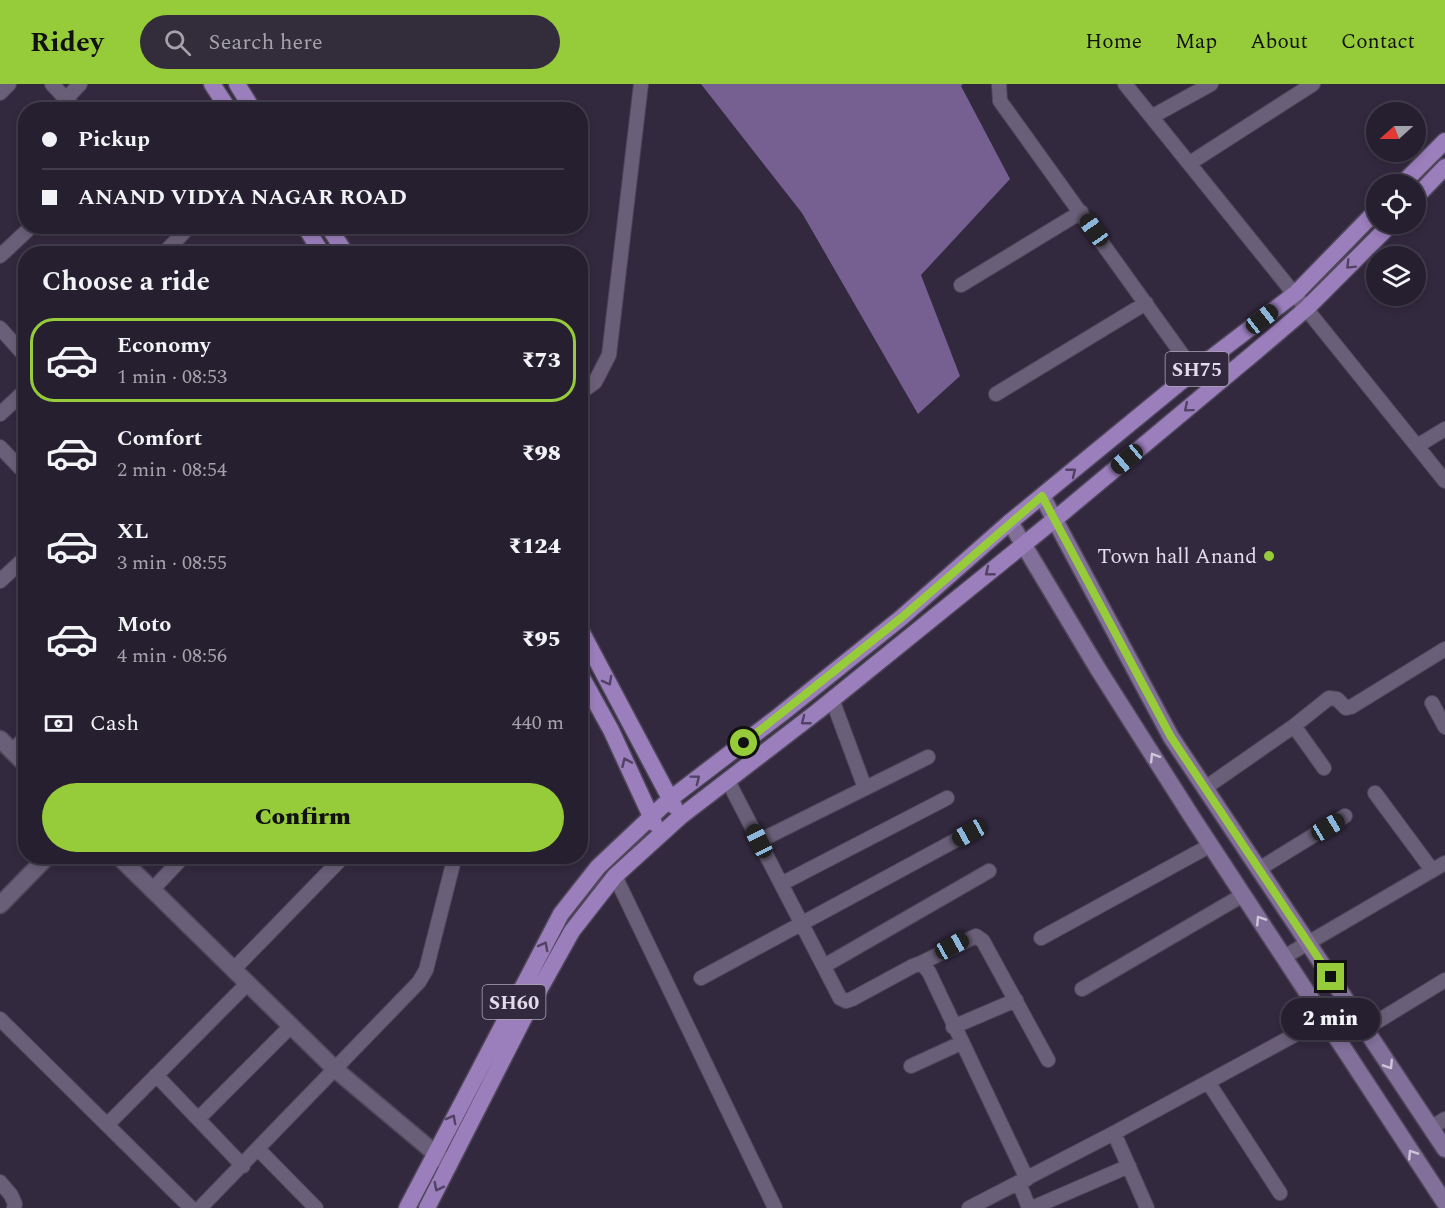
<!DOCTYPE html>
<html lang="en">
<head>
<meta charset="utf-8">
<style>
  body { margin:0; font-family:Spectral,serif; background:#322c3b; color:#f1f3f6; height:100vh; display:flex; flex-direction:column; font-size:22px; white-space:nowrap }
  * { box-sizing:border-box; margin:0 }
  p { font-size:20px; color:#a4a2aa }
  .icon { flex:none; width:33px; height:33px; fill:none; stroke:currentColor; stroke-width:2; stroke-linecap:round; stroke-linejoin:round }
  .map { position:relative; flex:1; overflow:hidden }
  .panel { position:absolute; left:18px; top:162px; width:570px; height:618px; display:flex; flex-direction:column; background:#261f2f; border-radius:24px; box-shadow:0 3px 9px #0003,0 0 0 2px #423d4b }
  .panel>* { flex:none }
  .banner { position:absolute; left:18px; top:18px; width:570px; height:132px; border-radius:24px; box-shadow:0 3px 9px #0003,0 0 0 2px #423d4b; display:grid; align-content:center; height:132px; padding:0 24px; background:#261f2f }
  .needle { width:39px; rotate:249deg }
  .tools { position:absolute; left:1366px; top:18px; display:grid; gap:12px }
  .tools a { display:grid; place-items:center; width:60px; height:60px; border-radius:50%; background:#261f2f; box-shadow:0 3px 9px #0003,0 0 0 2px #423d4b; font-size:30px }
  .end { position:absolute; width:27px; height:27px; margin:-14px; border:8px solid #96cc39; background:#111; box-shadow:0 0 0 3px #111 }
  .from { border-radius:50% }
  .bubble { position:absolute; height:42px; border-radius:21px; background:#261f2f; box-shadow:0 3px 9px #0003,0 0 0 2px #423d4b; font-size:20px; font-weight:800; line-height:42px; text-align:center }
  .car { position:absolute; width:18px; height:36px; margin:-18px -9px; border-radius:8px; box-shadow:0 0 4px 2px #0007; background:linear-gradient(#222 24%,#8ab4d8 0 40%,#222 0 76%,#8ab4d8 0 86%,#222 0) }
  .banner b { display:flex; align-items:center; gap:21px; height:57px; font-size:22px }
  .banner b+b { border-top:2px solid #423d4b }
  .banner i { width:15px; height:15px; background:#f1f3f6 }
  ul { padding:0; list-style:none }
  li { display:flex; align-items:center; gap:18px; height:84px; margin:0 12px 9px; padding:0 12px; border:3px solid transparent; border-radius:24px }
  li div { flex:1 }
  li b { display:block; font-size:22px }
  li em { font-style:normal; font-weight:800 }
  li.current { border-color:#96cc39 }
  li>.icon { width:54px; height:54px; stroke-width:1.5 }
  h2 { padding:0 24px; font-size:27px; line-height:72px }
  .pay { display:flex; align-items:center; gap:15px; height:66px; padding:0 24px; font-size:22px }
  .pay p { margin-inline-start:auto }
  .action { display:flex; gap:12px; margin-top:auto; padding:12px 24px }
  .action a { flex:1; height:69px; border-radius:36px; background:#96cc39; color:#111; font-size:24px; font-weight:800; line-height:69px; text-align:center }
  header { display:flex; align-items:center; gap:36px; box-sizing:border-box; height:84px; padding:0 30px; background:#96cc39; color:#111 }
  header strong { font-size:28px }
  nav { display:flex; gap:33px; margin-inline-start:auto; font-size:21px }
  .search { width:420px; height:54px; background:#322c3b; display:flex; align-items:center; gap:15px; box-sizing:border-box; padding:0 21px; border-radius:33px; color:#a4a2aa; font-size:22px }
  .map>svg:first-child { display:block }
  .water { fill:#765f91 }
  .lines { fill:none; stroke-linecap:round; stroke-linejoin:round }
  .minor-casing { stroke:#4e4659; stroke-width:16 }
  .tertiary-casing { stroke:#4e4659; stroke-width:19 }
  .secondary-casing { stroke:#4e4659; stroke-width:19 }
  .primary-casing { stroke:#4e4659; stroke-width:19 }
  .minor { stroke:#6a5f78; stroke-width:14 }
  .tertiary { stroke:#6a5f78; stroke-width:16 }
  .secondary { stroke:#826f9a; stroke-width:16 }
  .primary { stroke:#9b7ebc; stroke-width:16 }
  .oneway { stroke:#524264 }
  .oneway2 { stroke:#cec5da }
  .route { stroke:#96cc39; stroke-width:8 }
  .poi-dot { fill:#96cc39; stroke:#33293f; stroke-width:2 }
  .labels { text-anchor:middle; stroke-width:4.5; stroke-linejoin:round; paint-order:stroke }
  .shield { fill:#33293f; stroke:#ada6b7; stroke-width:1.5 }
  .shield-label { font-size:20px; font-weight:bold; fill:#e1dbea }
  .poi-label { font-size:21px; fill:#e1dbea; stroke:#33293f; text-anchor:end }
</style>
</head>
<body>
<header>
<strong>Ridey</strong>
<div class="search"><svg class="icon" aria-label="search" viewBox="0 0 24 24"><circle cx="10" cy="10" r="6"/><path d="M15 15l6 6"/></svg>Search here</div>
<nav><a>Home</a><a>Map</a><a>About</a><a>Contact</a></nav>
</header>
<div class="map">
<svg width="1445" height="1124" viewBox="0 0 1445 1124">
  <rect width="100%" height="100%" fill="#33293f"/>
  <path class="water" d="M701,0H963L961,2L1010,95L921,191L960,292L918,330L802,129Z"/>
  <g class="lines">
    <g class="minor-casing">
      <path id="minor" d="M52,0L76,26
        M999,0L1000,17L1194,287
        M1125,0L1445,397
        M0,9L9,0
        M66,15L80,0
        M1153,32L1211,0
        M1190,79L1313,0
        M163,170L190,142
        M0,172L32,142
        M961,201L1081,128
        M0,244L26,273
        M580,309L595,298L609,271L641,0
        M996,310L1146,219
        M0,330L26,306
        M1417,362L1445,345
        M0,363L26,390
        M0,497L26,473
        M832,615L865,704
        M1432,619L1445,643
        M1294,642L1324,684
        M12,667L26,653
        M728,697L840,914L846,917L852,915L913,882L921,879L929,888L1027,1095
        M1205,704L1294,642L1329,614L1337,615L1346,624L1351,623L1445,565
        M1375,709L1432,786
        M759,757L928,673
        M1259,785L1345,732
        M615,792L775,1124
        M781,800L947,714
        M152,806L184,772
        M1041,854L1211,761
        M1284,873L1445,779
        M921,879L976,852L983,857L1048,976
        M824,882L989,787
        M233,886L344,772
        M701,894L969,749
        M1082,905L1243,811
        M0,935L191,1124
        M953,943L1016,916
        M1365,945L1445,896
        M911,982L961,959
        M156,991L243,1082
        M1208,998L1280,1109
        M198,1035L291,942
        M107,1041L247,900
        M1431,1044L1445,1035
        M1114,1049L1147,1124
        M258,1065L316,1124
        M0,1098L11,1111L15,1120L14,1124
        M1019,1099L1029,1124
        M200,1124L419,898L426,886L455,772
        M969,1124L1114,1049L1324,935
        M1032,1124L1129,1082"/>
    </g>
    <g class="tertiary-casing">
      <path id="tertiary" d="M0,655L26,681
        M118,772L336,986L449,1081
        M0,821L48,772"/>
    </g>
    <g class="secondary-casing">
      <path id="secondary" d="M1042,412L1171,653L1445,1065
        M1010,438L1098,585L1192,733L1445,1119"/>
    </g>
    <g class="primary-casing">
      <path id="primary" d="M212,0L229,26
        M237,0L253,26
        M1402,100L1445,57
        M1416,113L1445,83
        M305,142L322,170
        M328,142L346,170
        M580,545L674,722
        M580,590L611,646L654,739
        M407,1124L561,830L598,783L670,715L780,631L901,534L1010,438L1194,287L1296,209L1377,126
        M427,1124L529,924L572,847L615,792L680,733L818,627L1054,436L1254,269L1307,224L1391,140"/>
    </g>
    <use href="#minor" class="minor"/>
    <use href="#tertiary" class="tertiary"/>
    <use href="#secondary" class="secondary"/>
    <use href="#primary" class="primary"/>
  </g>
  <defs><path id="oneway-chevron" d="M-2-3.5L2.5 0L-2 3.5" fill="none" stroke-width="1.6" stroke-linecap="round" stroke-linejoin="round" transform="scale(1.5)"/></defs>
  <g class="oneway">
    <use href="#oneway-chevron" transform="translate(1350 181) rotate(135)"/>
    <use href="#oneway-chevron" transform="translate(1188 324) rotate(140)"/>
    <use href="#oneway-chevron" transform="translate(1072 388) rotate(-39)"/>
    <use href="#oneway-chevron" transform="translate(989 488) rotate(141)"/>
    <use href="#oneway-chevron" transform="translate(608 597) rotate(62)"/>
    <use href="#oneway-chevron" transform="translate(805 637) rotate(142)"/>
    <use href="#oneway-chevron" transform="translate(626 678) rotate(-114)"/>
    <use href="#oneway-chevron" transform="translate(696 695) rotate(-37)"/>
    <use href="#oneway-chevron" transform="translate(544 862) rotate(-62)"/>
    <use href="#oneway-chevron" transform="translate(452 1035) rotate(-62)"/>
    <use href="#oneway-chevron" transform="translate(438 1103) rotate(117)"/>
  </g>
  <g class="oneway2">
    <use href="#oneway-chevron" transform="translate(1154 673) rotate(-122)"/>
    <use href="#oneway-chevron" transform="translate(1260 836) rotate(-123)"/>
    <use href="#oneway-chevron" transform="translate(1389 981) rotate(57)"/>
    <use href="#oneway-chevron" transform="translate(1412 1070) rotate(-123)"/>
  </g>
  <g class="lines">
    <path class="route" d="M744,659L901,534L1042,412L1171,653L1331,893"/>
  </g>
  <circle class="poi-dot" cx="1269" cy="472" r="6"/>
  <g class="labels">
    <g class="shield">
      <rect x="1165.5" y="268" width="63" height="34" rx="4.5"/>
      <rect x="482.5" y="901" width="63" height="34" rx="4.5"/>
    </g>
    <g class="shield-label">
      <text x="1197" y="292">SH75</text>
      <text x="514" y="925">SH60</text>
    </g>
    <g class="poi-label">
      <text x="1257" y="479">Town hall Anand</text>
    </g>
  </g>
</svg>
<div class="tools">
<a><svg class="needle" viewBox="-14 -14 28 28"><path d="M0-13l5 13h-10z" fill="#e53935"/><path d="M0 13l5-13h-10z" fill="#a4a2aa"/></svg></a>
<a><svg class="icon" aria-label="locate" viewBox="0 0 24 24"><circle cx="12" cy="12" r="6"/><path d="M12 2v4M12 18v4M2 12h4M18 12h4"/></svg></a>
<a><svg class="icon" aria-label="layers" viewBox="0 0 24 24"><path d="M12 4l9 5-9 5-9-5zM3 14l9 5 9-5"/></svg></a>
</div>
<i class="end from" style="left:744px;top:659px"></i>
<i class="end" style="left:1331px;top:893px"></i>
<div class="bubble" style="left:1281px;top:914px;width:99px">2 min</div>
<i class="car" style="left:1094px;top:146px;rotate:325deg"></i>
<i class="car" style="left:1262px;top:235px;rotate:52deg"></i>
<i class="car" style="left:1127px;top:375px;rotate:230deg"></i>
<i class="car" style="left:1328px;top:743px;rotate:59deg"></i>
<i class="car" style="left:969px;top:749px;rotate:241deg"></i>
<i class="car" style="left:759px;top:757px;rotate:333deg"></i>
<i class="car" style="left:952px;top:862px;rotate:61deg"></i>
<div class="banner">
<b><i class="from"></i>Pickup</b>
<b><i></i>ANAND VIDYA NAGAR ROAD</b>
</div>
<section class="panel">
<h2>Choose a ride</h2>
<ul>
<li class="current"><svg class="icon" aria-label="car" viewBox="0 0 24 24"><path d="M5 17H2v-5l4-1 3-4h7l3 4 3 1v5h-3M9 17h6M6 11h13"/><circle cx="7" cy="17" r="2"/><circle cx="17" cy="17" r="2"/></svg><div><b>Economy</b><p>1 min · 08:53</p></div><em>₹73</em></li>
<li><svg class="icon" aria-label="car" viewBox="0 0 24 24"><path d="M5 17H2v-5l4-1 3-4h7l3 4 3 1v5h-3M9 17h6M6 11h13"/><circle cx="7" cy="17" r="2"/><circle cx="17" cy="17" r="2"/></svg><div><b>Comfort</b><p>2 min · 08:54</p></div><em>₹98</em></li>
<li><svg class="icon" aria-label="car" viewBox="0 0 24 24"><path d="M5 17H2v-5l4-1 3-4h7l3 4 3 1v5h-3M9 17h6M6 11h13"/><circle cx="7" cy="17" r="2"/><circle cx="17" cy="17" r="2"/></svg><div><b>XL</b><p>3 min · 08:55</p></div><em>₹124</em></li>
<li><svg class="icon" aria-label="car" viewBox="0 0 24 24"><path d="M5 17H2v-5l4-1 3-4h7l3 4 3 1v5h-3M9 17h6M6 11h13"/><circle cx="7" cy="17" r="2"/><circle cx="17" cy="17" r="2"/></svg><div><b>Moto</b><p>4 min · 08:56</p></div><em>₹95</em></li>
</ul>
<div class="pay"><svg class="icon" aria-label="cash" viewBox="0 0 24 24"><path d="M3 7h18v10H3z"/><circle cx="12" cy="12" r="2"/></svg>Cash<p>440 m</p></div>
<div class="action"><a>Confirm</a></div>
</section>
</div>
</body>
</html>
